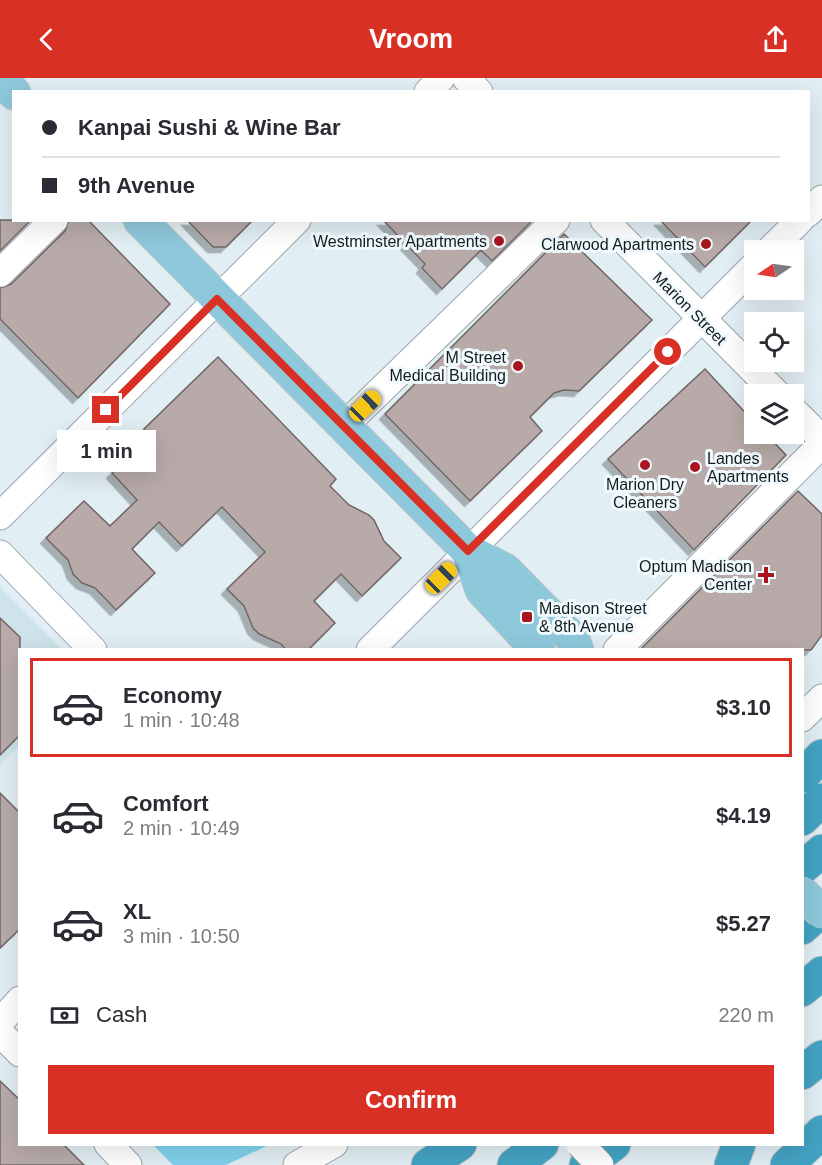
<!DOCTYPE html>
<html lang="en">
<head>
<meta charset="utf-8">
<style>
  body { margin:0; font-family:Arial,sans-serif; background:#f7f7f7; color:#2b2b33; height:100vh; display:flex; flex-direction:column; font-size:22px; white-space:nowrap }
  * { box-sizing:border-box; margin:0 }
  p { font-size:20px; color:#7c7c81 }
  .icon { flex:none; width:33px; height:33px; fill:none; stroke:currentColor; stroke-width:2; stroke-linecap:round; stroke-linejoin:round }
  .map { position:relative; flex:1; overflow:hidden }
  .sheet { position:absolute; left:18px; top:570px; width:786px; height:498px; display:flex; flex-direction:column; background:#fff; border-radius:0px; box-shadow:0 6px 24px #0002 }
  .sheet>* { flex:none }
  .guide { position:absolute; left:12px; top:12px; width:798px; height:132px; border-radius:0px; box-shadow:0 6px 24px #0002; display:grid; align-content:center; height:132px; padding:0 30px; background:#fff }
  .needle { width:39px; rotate:257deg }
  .fabs { position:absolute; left:744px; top:162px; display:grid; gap:12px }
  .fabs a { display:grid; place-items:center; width:60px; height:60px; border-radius:0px; background:#fff; box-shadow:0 6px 24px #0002; font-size:30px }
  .end { position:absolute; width:27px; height:27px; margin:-14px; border:8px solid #d93025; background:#fff; box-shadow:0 0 0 3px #fff }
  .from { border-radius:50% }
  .bubble { position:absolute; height:42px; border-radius:0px; background:#fff; box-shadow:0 6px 24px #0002; font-size:20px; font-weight:800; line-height:42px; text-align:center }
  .car { position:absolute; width:18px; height:36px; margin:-18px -9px; border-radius:8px; box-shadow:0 0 4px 2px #0007; background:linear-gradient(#f5c518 24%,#345 0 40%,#f5c518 0 76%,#345 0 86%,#f5c518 0) }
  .guide b { display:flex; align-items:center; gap:21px; height:57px; font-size:22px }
  .guide b+b { border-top:2px solid #e1e1e2 }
  .guide i { width:15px; height:15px; background:#2b2b33 }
  ul { padding:10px 0 0; list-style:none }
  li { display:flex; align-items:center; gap:18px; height:99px; margin:0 12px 9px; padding:0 18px; border:3px solid transparent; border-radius:0px }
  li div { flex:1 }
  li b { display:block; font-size:22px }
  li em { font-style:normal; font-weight:800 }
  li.on { border-color:#d93025 }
  li>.icon { width:54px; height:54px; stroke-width:1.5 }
  .pay { display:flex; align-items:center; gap:15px; height:66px; padding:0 30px; font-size:22px }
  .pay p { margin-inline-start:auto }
  .button { display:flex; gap:12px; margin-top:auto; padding:12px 30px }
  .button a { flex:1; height:69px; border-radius:0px; background:#d93025; color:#fff; font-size:24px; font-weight:800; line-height:69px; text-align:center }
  header { display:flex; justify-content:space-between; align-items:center; height:78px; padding:0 30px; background:#d93025; color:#fff; font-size:27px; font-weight:800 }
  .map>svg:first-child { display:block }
  .built { fill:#cee3eb }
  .green { fill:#82d1ed }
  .building { fill:#b7aaa9; stroke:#726665; stroke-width:1.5; filter:url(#shadow) }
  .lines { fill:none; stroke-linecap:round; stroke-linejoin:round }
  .minor-casing { stroke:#9aa6ab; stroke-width:29 }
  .major-casing { stroke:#c7c8c9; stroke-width:35 }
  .highway-casing { stroke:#c7c8c9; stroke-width:35 }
  .minor { stroke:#fff; stroke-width:27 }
  .major { stroke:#8ec8db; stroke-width:33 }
  .highway { stroke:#43a3c3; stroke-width:33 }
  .minor-bridge-casing { stroke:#9aa6ab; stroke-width:29; stroke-linecap:butt }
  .major-bridge-casing { stroke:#c7c8c9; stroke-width:35; stroke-linecap:butt }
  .minor-bridge { stroke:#fff; stroke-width:27 }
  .major-bridge { stroke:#8ec8db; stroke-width:33 }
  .route { stroke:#d93025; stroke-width:8 }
  .poi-dot { fill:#a9151e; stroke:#f1fbff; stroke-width:2 }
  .labels { text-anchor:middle; stroke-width:6; stroke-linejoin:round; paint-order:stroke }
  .poi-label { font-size:16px; fill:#161b1c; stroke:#f1fbff; text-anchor:end }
  .street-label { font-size:16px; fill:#161b1c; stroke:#f1fbff }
</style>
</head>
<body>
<header><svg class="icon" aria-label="back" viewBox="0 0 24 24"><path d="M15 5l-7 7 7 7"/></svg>Vroom<svg class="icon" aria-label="share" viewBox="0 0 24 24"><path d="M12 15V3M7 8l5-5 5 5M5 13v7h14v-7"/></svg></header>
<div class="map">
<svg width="822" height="1087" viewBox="0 0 822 1087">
  <defs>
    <filter id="shadow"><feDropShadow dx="-5.5" dy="5.5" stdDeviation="0" flood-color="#0004"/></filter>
  </defs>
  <rect width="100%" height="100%" fill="#e1eef3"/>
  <path class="built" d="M0,509L62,571L20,572L19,668L0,687Z"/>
  <path class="green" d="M153,1067H269L226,1087H173Z"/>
  <path class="building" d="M0,142H31L0,173Z
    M69,142H88L170,226L78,320L0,241V210L11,206L65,153Z
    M187,142H253L226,169H213Z
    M383,142H533L492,183L481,172L442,211L422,190L425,186Z
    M660,142H752L705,189Z
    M564,156L652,242L579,313L564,312L554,315L530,339L542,353L470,423L385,336Z
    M218,279L336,401L330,408L349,427L369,437L374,442L384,463L401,480L362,518L341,496L314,523L335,545L308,572H286L281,566L259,556L253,550L244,528L227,511L265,474L222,429L182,468L159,444L132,471L155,495L116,532L95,510L82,505L73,496L68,482L46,460L84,423L110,448L137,422L112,395L150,357L144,351Z
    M705,291L754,344V356H766L786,377L694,472L608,381Z
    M798,413L822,436V557L811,572H640Z
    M0,540L20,559V657L0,677Z
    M0,715L20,735V851L0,870Z
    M0,1003L20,1022V1066H63L84,1087H0Z"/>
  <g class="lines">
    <g class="minor-casing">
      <path id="minor" d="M466,0L479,14
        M428,14L441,0
        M808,135L822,121
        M604,142L777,316
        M770,172L800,142
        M0,195L54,142
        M794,333L822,361
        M344,348L556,142
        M0,438L297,142
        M0,476L93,572
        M370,572L754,188
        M617,572L822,366
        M802,640L822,620
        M0,944L20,922
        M0,955L20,975
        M108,1066L128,1087
        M297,1087L334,1066"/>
    </g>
    <g class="major-casing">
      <path id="major" d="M0,1L14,15
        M140,142L468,473L505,492L573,561L577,572
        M468,473L482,512L538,572"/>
    </g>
    <g class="highway-casing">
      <path id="highway" d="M802,698L822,678
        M802,741L822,722
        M802,790L822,773
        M802,850L822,832
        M802,912L822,895
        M802,995L822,979
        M428,1087L460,1066
        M514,1087L542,1066
        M586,1087L614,1066
        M731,1087L739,1066
        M787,1087L822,1054"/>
    </g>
    <use href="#minor" class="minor"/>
    <use href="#major" class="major"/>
    <use href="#highway" class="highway"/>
    <g class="minor-bridge-casing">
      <path id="minor-bridge" d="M580,1066L600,1087"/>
    </g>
    <g class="major-bridge-casing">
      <path id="major-bridge" d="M802,815L822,834"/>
    </g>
    <use href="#minor-bridge" class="minor-bridge"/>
    <use href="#major-bridge" class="major-bridge"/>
  </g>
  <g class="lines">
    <path class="route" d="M106,332L217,221L468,473L668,274"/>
  </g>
  <g class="poi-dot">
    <circle cx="499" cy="163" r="6"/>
    <circle cx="706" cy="166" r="6"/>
    <circle cx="518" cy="288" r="6"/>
    <circle cx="645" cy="387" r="6"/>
    <circle cx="695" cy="389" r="6"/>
    <path d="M763 488h6v6h6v6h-6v6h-6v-6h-6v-6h6z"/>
    <rect x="521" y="533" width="12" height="12" rx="3"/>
  </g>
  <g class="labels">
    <g class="poi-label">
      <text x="487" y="169">Westminster Apartments</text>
      <text x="694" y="172">Clarwood Apartments</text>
      <text x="506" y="285">M Street<tspan x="506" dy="18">Medical Building</tspan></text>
      <text x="707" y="386" text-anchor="start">Landes<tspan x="707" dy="18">Apartments</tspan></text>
      <text x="645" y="412" text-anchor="middle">Marion Dry<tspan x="645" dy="18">Cleaners</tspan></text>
      <text x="752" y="494">Optum Madison<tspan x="752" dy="18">Center</tspan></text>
      <text x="539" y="536" text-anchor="start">Madison Street<tspan x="539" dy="18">&amp; 8th Avenue</tspan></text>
    </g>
    <g class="street-label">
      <text transform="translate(690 230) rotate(45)" y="6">Marion Street</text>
    </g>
  </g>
</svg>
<div class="fabs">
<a><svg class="needle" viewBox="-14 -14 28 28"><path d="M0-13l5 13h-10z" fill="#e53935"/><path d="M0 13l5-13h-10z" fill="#7c7c81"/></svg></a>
<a><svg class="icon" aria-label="locate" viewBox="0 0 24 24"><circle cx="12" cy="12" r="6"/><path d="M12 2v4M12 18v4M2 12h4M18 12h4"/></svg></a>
<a><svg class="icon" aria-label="layers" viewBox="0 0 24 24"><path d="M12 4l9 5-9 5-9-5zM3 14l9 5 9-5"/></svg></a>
</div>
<i class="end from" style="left:668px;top:274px"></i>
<i class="end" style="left:106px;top:332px"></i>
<div class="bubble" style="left:57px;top:352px;width:99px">1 min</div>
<i class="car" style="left:365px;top:328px;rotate:46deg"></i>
<i class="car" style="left:441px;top:500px;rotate:45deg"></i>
<div class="guide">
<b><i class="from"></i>Kanpai Sushi &amp; Wine Bar</b>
<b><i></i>9th Avenue</b>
</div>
<section class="sheet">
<ul>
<li class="on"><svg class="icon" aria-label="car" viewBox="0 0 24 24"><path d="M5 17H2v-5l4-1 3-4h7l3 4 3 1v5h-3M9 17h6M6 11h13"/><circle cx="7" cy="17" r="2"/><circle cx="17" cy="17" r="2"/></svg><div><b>Economy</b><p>1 min · 10:48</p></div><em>$3.10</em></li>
<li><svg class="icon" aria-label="car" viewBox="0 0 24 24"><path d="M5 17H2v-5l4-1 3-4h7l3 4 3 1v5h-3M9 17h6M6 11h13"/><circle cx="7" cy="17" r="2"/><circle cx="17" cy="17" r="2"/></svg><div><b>Comfort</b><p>2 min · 10:49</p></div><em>$4.19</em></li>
<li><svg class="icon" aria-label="car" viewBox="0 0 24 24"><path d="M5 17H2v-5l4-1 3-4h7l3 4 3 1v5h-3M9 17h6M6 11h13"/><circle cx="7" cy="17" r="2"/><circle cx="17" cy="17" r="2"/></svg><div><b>XL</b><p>3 min · 10:50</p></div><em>$5.27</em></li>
</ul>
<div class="pay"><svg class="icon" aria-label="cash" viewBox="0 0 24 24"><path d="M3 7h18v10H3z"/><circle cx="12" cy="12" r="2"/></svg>Cash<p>220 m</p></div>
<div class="button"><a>Confirm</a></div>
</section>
</div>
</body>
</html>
